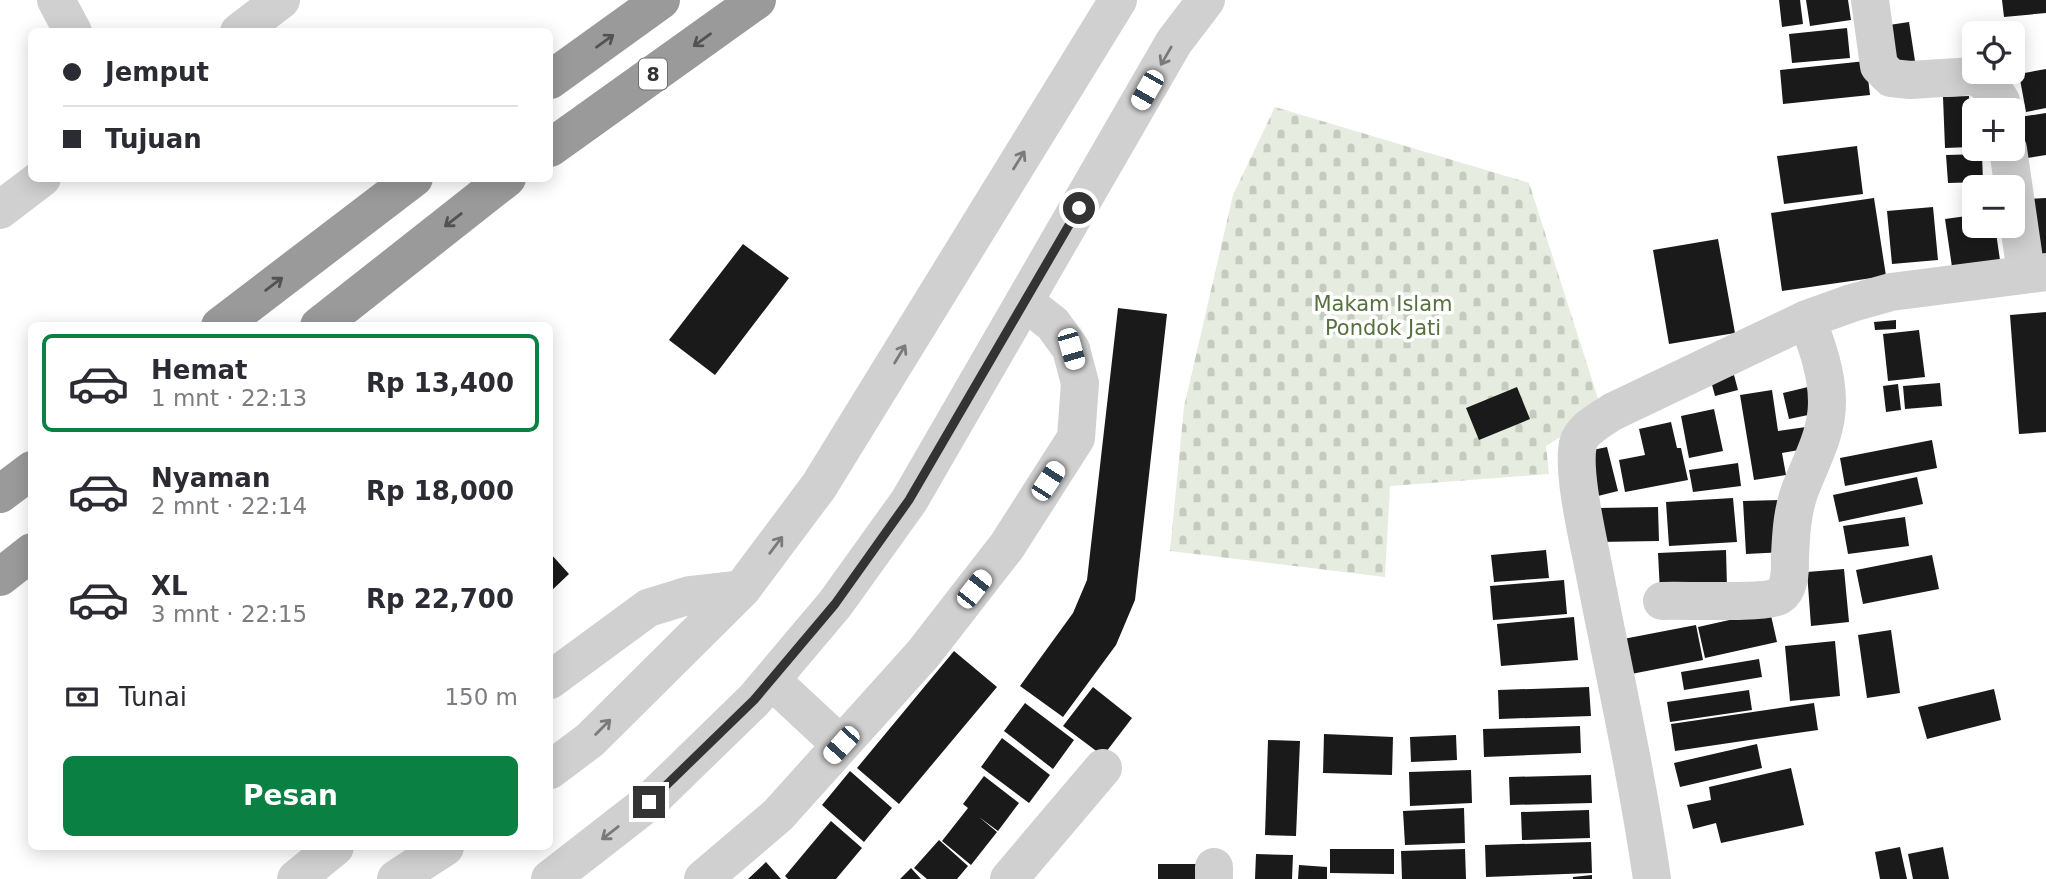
<!DOCTYPE html>
<html lang="id">
<head>
<meta charset="utf-8">
<style>
  body { margin:0; font-family:"DejaVu Sans",sans-serif; background:#f2f2f3; color:#2b2b33; height:100vh; display:flex; flex-direction:column; font-size:26px; white-space:nowrap }
  * { box-sizing:border-box; margin:0 }
  p { font-size:23px; color:#7c7c81 }
  .icon { flex:none; width:38px; height:38px; fill:none; stroke:currentColor; stroke-width:2; stroke-linecap:round; stroke-linejoin:round }
  .map { position:relative; flex:1; overflow:hidden }
  .side { position:absolute; left:28px; top:322px; width:525px; height:528px; display:flex; flex-direction:column; background:#fff; border-radius:10px; box-shadow:0 4px 18px #0003 }
  .side>* { flex:none }
  .hud { position:absolute; left:28px; top:28px; width:525px; height:154px; border-radius:10px; box-shadow:0 4px 18px #0003; display:grid; align-content:center; height:154px; padding:0 35px; background:#fff }
  .controls { position:absolute; left:1962px; top:21px; display:grid; gap:14px }
  .controls a { display:grid; place-items:center; width:63px; height:63px; border-radius:10px; background:#fff; box-shadow:0 4px 18px #0003; font-size:35px }
  .end { position:absolute; width:32px; height:32px; margin:-16px; border:9px solid #333; background:#fff; box-shadow:0 0 0 4px #fff }
  .from { border-radius:50% }
  .car { position:absolute; width:21px; height:42px; margin:-21px -10px; border-radius:9px; box-shadow:0 0 5px 2px #0007; background:linear-gradient(#fff 24%,#345 0 40%,#fff 0 76%,#345 0 86%,#fff 0) }
  .hud b { display:flex; align-items:center; gap:24px; height:66px; font-size:26px }
  .hud b+b { border-top:2px solid #e1e1e2 }
  .hud i { width:18px; height:18px; background:#2b2b33 }
  ul { padding:12px 0 0; list-style:none }
  li { display:flex; align-items:center; gap:21px; height:98px; margin:0 14px 10px; padding:0 21px; border:4px solid transparent; border-radius:10px }
  li div { flex:1 }
  li b { display:block; font-size:26px }
  li em { font-style:normal; font-weight:700 }
  li.selected { border-color:#0b8043 }
  li>.icon { width:63px; height:63px; stroke-width:1.5 }
  .pay { display:flex; align-items:center; gap:18px; height:77px; padding:0 35px; font-size:26px }
  .pay p { margin-inline-start:auto }
  .button { display:flex; gap:14px; margin-top:auto; padding:14px 35px }
  .button a { flex:1; height:80px; border-radius:10px; background:#0b8043; color:#fff; font-size:28px; font-weight:700; line-height:80px; text-align:center }
  .map>svg:first-child { display:block }
  .cemetery { fill:url(#cemetery-stones) }
  .building { fill:#1a1a1a }
  .lines { fill:none; stroke-linecap:round; stroke-linejoin:round }
  .minor { stroke:#d0d0d0; stroke-width:38 }
  .highway { stroke:#9a9a9a; stroke-width:38 }
  .oneway { stroke:#525252 }
  .oneway2 { stroke:#7a7a7a }
  .route { stroke:#333; stroke-width:9 }
  .labels { text-anchor:middle; stroke-width:7; stroke-linejoin:round; paint-order:stroke }
  .shield { fill:#fff; stroke:#707070; stroke-width:2 }
  .shield-label { font-size:19px; font-weight:bold; fill:#333 }
  .park-label { font-size:21px; fill:#56703f; stroke:#fff }
</style>
</head>
<body>
<div class="map">
<svg width="2046" height="879" viewBox="0 0 2046 879">
  <defs>
    <pattern id="cemetery-stones" width="16" height="16" patternUnits="userSpaceOnUse" patternTransform="scale(1.75)"><rect width="16" height="16" fill="#e6ecdf"/><path d="M2 7V4a2 2 0 0 1 4 0v3zM10 15v-3a2 2 0 0 1 4 0v3z" fill="#c6cbc0"/></pattern>
  </defs>
  <rect width="100%" height="100%" fill="#fff"/>
  <path class="cemetery" d="M1275,107L1529,183L1602,411L1546,446L1549,474L1390,486L1385,577L1170,551L1184,407L1233,195Z"/>
  <path class="building" d="M1779,0H1800L1803,24L1782,27Z
    M1806,0H1848L1851,20L1810,26Z
    M2002,0H2046V13L2004,17Z
    M1909,22L1915,61L1895,64L1889,25Z
    M1847,28L1850,58L1792,63L1789,34Z
    M1866,61L1870,95L1783,104L1780,70Z
    M2046,69V108L2026,112L2019,74Z
    M1969,96L1971,147L1945,148L1943,97Z
    M2046,113V155L2027,158L2020,117Z
    M1857,146L1863,194L1784,204L1777,156Z
    M1982,154L1983,182L1948,183L1946,155Z
    M1874,198L1886,276L1782,291L1771,213Z
    M2046,198V254L2031,255L2027,199Z
    M1933,207L1938,260L1892,264L1887,211Z
    M1974,215V226H1995L2000,260L1952,267L1945,219Z
    M1718,239L1735,333L1669,344L1653,250Z
    M743,244L789,278L715,375L669,340Z
    M1118,308L1167,314L1135,600L1116,645L1063,717L1020,686L1073,613L1087,580Z
    M2046,312V432L2019,434L2010,315Z
    M1896,320V329L1875,330L1874,322Z
    M1919,330L1925,377L1888,381L1883,334Z
    M1734,375L1738,390L1715,396L1711,381Z
    M1940,383L1942,406L1905,409L1903,386Z
    M1898,384L1901,410L1886,412L1883,386Z
    M1517,387L1530,419L1479,440L1466,408Z
    M1808,387L1813,414L1789,419L1783,393Z
    M1772,390L1778,431L1806,427L1810,448L1782,453L1786,475L1754,480L1740,395Z
    M1714,409L1723,451L1689,458L1681,416Z
    M1671,422L1677,448H1681L1688,480L1625,492L1619,460L1645,455L1639,429Z
    M1932,440L1937,468L1845,486L1840,458Z
    M1607,447L1618,491L1598,496L1588,451Z
    M1738,463L1741,486L1693,492L1689,470Z
    M1917,477L1923,504L1839,522L1833,495Z
    M1733,498L1737,542L1669,546L1666,502Z
    M1780,500L1783,552L1746,554L1743,501Z
    M1658,507L1659,541L1598,542V508Z
    M1905,517L1909,546L1848,554L1843,526Z
    M1546,550L1549,578L1494,582L1491,555Z
    M1726,550L1727,588L1660,592L1658,553Z
    M550,553L569,574L550,592Z
    M1932,555L1939,589L1863,604L1856,570Z
    M1844,569L1849,622L1811,626L1807,572Z
    M1564,580L1567,614L1493,620L1490,586Z
    M1770,611L1777,642L1705,658L1698,627Z
    M1574,617L1578,660L1501,666L1497,624Z
    M1696,625L1703,660L1626,675L1618,640Z
    M1891,630L1900,693L1867,698L1858,635Z
    M1835,641L1840,696L1790,701L1785,646Z
    M954,651L997,687L899,804L857,768Z
    M1759,659L1762,677L1684,690L1681,672Z
    M1093,687L1132,718L1103,756L1063,726Z
    M1589,687L1591,716L1499,719L1498,690Z
    M1994,689L2001,720L1927,739L1918,707Z
    M1749,690L1752,710L1670,722L1667,702Z
    M1025,703L1074,740L1053,769L1004,731Z
    M1814,703L1818,730L1675,751L1671,724Z
    M1580,726L1581,753L1484,757L1483,729Z
    M1324,734L1393,737L1392,775L1323,773Z
    M1456,735L1457,760L1411,762L1410,737Z
    M1002,738L1050,775L1029,803L981,767Z
    M1268,740L1300,741L1296,836L1265,835Z
    M1757,744L1762,768L1680,787L1674,763Z
    M1791,768L1804,825L1721,843L1716,823L1693,829L1687,805L1711,800L1709,787Z
    M1471,770L1472,803L1410,806L1409,772Z
    M850,771L892,808L864,842L822,805Z
    M1591,775L1592,803L1510,805L1509,777Z
    M984,776L1019,803L998,831L979,817L997,832L971,865L942,841L968,808L963,804Z
    M1464,808L1465,843L1405,845L1403,811Z
    M1589,810L1590,838L1522,840L1521,812Z
    M831,821L862,848L836,879H788L785,876Z
    M939,840L968,866L957,879H927L914,868Z
    M1591,842L1592,873L1486,877L1485,845Z
    M1900,847L1907,879H1880L1875,852Z
    M1943,847L1949,879H1913L1908,854Z
    M1330,849H1394V874L1330,873Z
    M1465,849L1466,879H1402L1401,851Z
    M1256,854L1293,855L1292,879H1255Z
    M766,862L781,879H748Z
    M1158,864H1196L1197,879H1158Z
    M1299,865L1327,867V879H1298Z
    M911,868L921,879H900Z
    M1592,875V879H1573V877Z"/>
  <g class="lines">
    <path class="minor" d="M56,0L73,32
      M1870,0L1879,66L1891,78L1910,80L1975,76L1992,87L2001,101L2002,110
      M239,32L281,0
      M2008,149L2026,273
      M0,210L42,178
      M1662,601C1684,600 1765,604 1779,596C1791,588 1790,569 1790,556C1791,535 1792,514 1799,493C1810,462 1827,436 1827,402C1827,373 1817,346 1807,319
      M550,680L648,608L690,595L742,589
      M771,680L841,745
      M550,770L590,740L742,589L819,486L1118,0
      M1214,867V879
      M296,879L335,847
      M396,879L445,847
      M550,879L649,802L754,700L835,604L909,501L1174,42L1206,0
      M703,879L778,815L923,654L1007,546L1076,438L1080,383L1071,349L1053,324L1025,302
      M1009,879L1103,768
      M1652,879C1637,775 1614,673 1594,570C1588,539 1572,472 1578,444C1581,430 1600,420 1612,412L1807,319L1852,303L1891,292L2046,272"/>
    <path class="highway" d="M550,80L661,0
      M550,148L757,0
      M220,326L414,178
      M319,326L507,178
      M0,494L32,470
      M0,577L32,552"/>
  </g>
  <defs><path id="oneway-shaft" d="M-6 0H5M1.5-3L5.5 0L1.5 3" fill="none" stroke-width="1.6" stroke-linecap="round" stroke-linejoin="round" transform="scale(1.75)"/></defs>
  <g class="oneway">
    <use href="#oneway-shaft" transform="translate(702 40) rotate(144)"/>
    <use href="#oneway-shaft" transform="translate(605 41) rotate(-36)"/>
    <use href="#oneway-shaft" transform="translate(453 220) rotate(142)"/>
    <use href="#oneway-shaft" transform="translate(274 284) rotate(-37)"/>
  </g>
  <g class="oneway2">
    <use href="#oneway-shaft" transform="translate(1166 56) rotate(120)"/>
    <use href="#oneway-shaft" transform="translate(1019 160) rotate(-58)"/>
    <use href="#oneway-shaft" transform="translate(900 354) rotate(-59)"/>
    <use href="#oneway-shaft" transform="translate(776 545) rotate(-53)"/>
    <use href="#oneway-shaft" transform="translate(603 727) rotate(-45)"/>
    <use href="#oneway-shaft" transform="translate(610 833) rotate(142)"/>
  </g>
  <g class="lines">
    <path class="route" d="M649,802L754,700L835,604L909,500L1079,208"/>
  </g>
  <g class="labels">
    <rect class="shield" x="639" y="58.5" width="28" height="31" rx="5"/>
    <g class="shield-label">
      <text x="653" y="81">8</text>
    </g>
    <g class="park-label">
      <text x="1383" y="311">Makam Islam<tspan x="1383" dy="24">Pondok Jati</tspan></text>
    </g>
  </g>
</svg>
<div class="controls">
<a><svg class="icon" aria-label="locate" viewBox="0 0 24 24"><circle cx="12" cy="12" r="6"/><path d="M12 2v4M12 18v4M2 12h4M18 12h4"/></svg></a>
<a>+</a>
<a>−</a>
</div>
<i class="end from" style="left:1079px;top:208px"></i>
<i class="end" style="left:649px;top:802px"></i>
<i class="car" style="left:1147px;top:90px;rotate:210deg"></i>
<i class="car" style="left:1071px;top:349px;rotate:164deg"></i>
<i class="car" style="left:1048px;top:481px;rotate:33deg"></i>
<i class="car" style="left:974px;top:589px;rotate:38deg"></i>
<i class="car" style="left:841px;top:745px;rotate:222deg"></i>
<div class="hud">
<b><i class="from"></i>Jemput</b>
<b><i></i>Tujuan</b>
</div>
<section class="side">
<ul>
<li class="selected"><svg class="icon" aria-label="car" viewBox="0 0 24 24"><path d="M5 17H2v-5l4-1 3-4h7l3 4 3 1v5h-3M9 17h6M6 11h13"/><circle cx="7" cy="17" r="2"/><circle cx="17" cy="17" r="2"/></svg><div><b>Hemat</b><p>1 mnt · 22:13</p></div><em>Rp 13,400</em></li>
<li><svg class="icon" aria-label="car" viewBox="0 0 24 24"><path d="M5 17H2v-5l4-1 3-4h7l3 4 3 1v5h-3M9 17h6M6 11h13"/><circle cx="7" cy="17" r="2"/><circle cx="17" cy="17" r="2"/></svg><div><b>Nyaman</b><p>2 mnt · 22:14</p></div><em>Rp 18,000</em></li>
<li><svg class="icon" aria-label="car" viewBox="0 0 24 24"><path d="M5 17H2v-5l4-1 3-4h7l3 4 3 1v5h-3M9 17h6M6 11h13"/><circle cx="7" cy="17" r="2"/><circle cx="17" cy="17" r="2"/></svg><div><b>XL</b><p>3 mnt · 22:15</p></div><em>Rp 22,700</em></li>
</ul>
<div class="pay"><svg class="icon" aria-label="cash" viewBox="0 0 24 24"><path d="M3 7h18v10H3z"/><circle cx="12" cy="12" r="2"/></svg>Tunai<p>150 m</p></div>
<div class="button"><a>Pesan</a></div>
</section>
</div>
</body>
</html>
